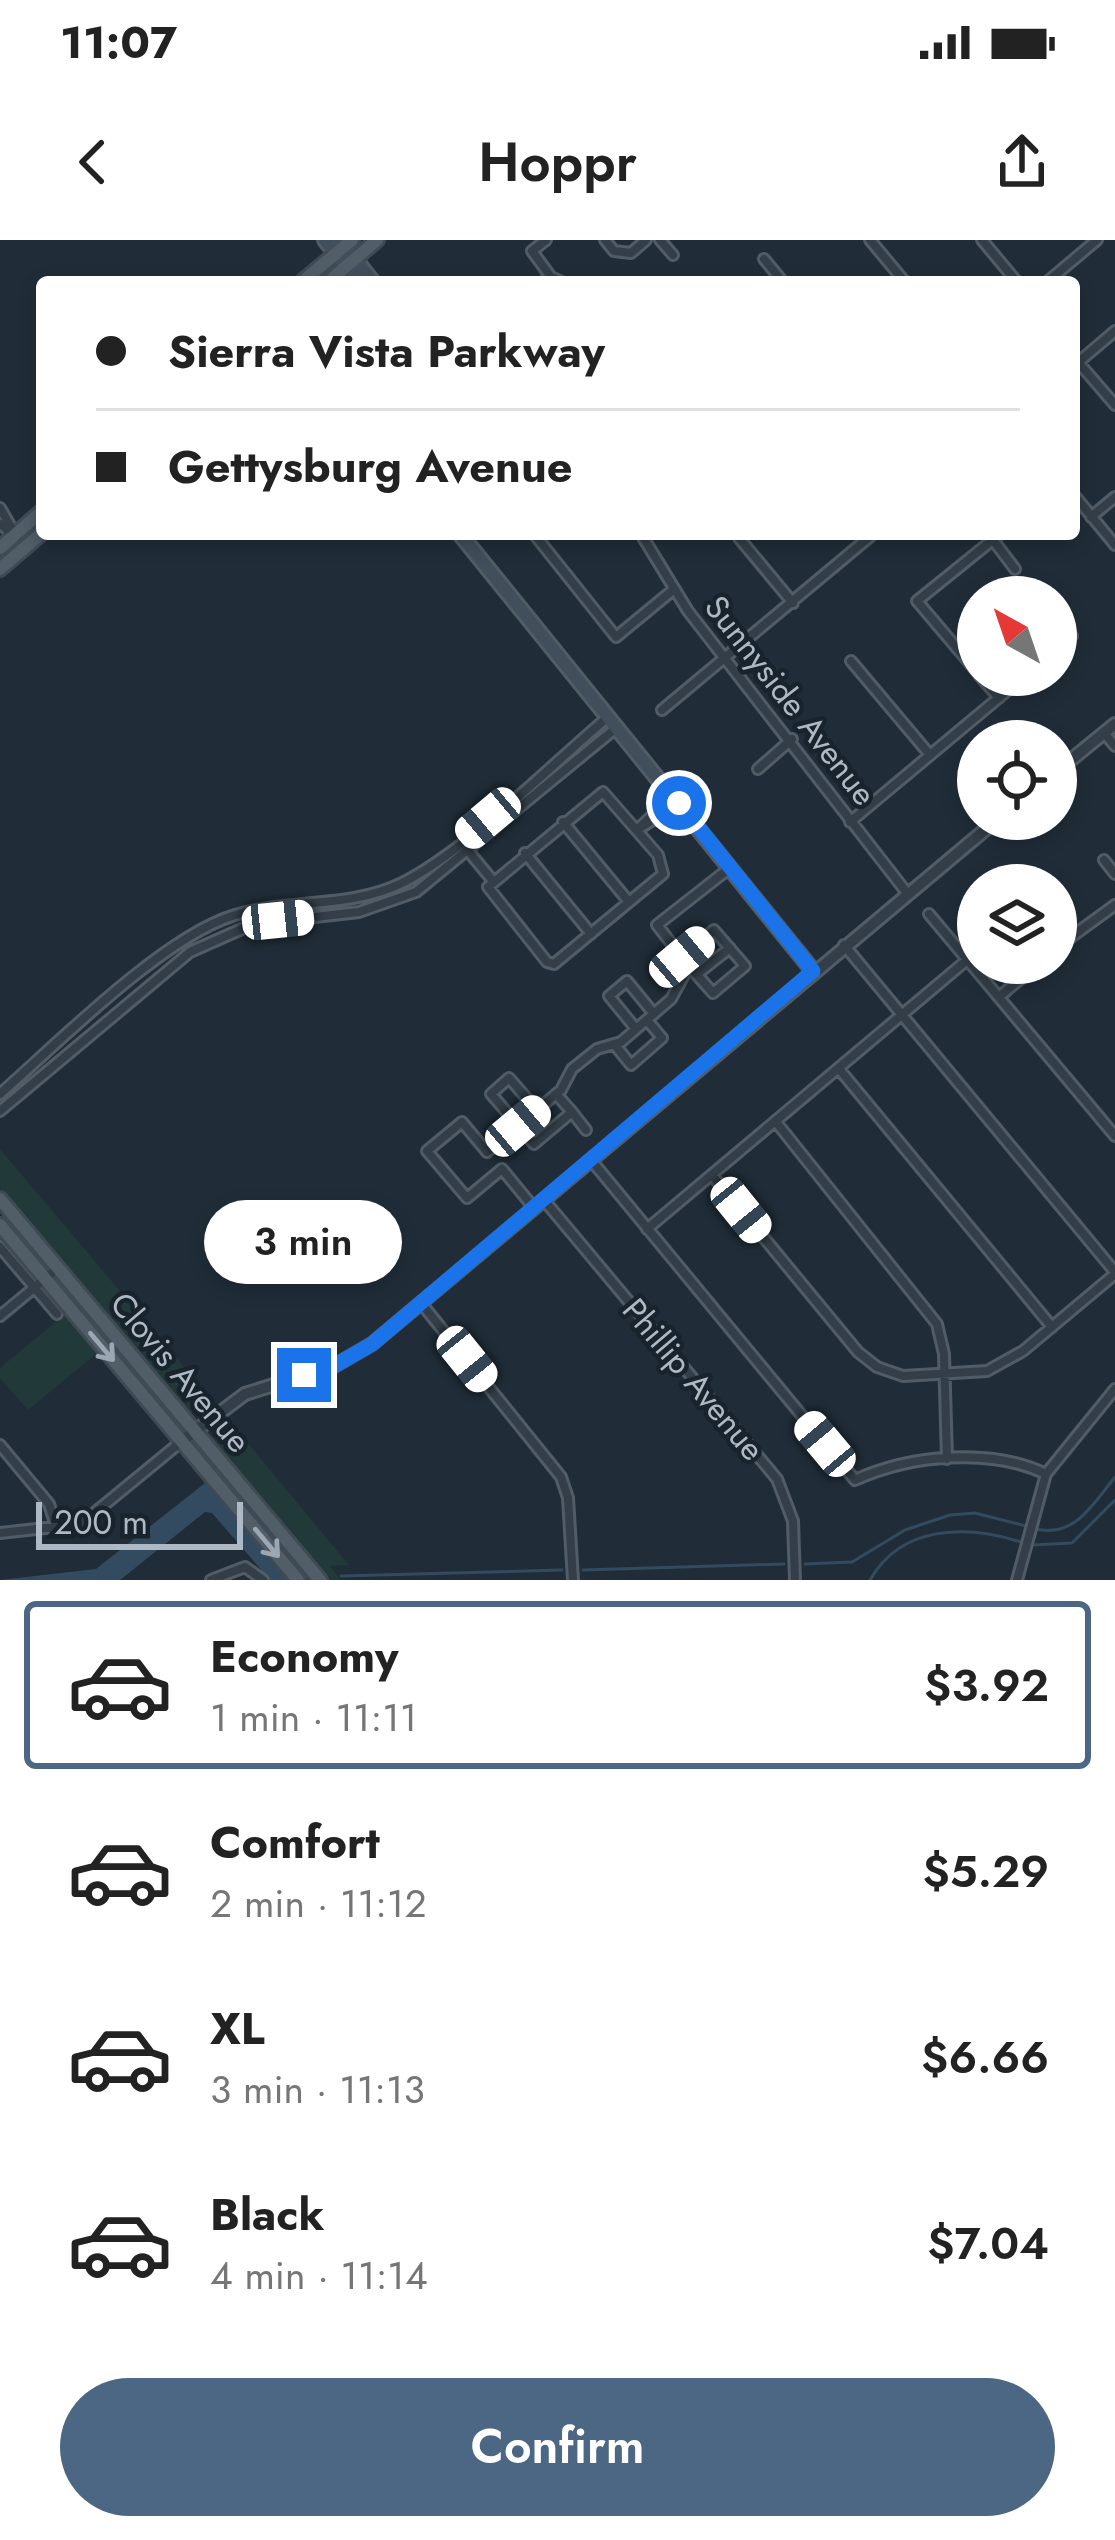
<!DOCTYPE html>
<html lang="en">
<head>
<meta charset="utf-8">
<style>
  body { margin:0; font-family:Jost,sans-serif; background:#f2f2f2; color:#222; height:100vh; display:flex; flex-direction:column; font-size:45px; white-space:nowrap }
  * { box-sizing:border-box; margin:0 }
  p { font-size:39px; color:#767676 }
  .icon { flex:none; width:66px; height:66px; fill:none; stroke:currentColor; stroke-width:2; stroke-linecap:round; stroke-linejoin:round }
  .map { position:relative; height:1340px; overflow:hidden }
  .details { display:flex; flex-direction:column; background:#fff; flex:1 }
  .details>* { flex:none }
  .hud { position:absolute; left:36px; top:36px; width:1044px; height:264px; border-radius:12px; box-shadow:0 6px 18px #0003; display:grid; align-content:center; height:264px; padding:0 60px; background:#fff }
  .needle { width:78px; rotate:320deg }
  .tools { position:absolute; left:957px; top:336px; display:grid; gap:24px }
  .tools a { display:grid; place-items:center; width:120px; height:120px; border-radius:50%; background:#fff; box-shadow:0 6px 18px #0003; font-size:60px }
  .scale { position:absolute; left:36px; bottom:30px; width:207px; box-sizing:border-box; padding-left:12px; border:6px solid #aeb9c5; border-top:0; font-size:33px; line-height:42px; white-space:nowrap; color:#aeb9c5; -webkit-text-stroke:9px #19232c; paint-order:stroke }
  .end { position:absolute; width:54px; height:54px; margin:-27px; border:15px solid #1a73e8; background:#fff; box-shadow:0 0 0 6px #fff }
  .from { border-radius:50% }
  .bubble { position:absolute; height:84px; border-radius:42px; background:#fff; box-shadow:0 6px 18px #0003; font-size:39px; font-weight:600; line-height:84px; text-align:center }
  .car { position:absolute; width:36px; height:72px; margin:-36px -18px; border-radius:15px; box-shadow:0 0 9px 3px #0007; background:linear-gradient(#fff 24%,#345 0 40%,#fff 0 76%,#345 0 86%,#fff 0) }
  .hud b { display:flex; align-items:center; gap:42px; height:114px; font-size:45px }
  .hud b+b { border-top:3px solid #e0e0e0 }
  .hud i { width:30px; height:30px; background:#222 }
  ul { padding:21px 0 0; list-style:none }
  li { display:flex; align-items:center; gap:36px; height:168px; margin:0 24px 18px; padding:0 36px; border:6px solid transparent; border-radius:12px }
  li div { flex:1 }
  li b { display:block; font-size:45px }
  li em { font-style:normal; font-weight:600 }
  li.active { border-color:#4b6783 }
  li>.icon { width:108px; height:108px; stroke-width:1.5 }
  .primary-button { display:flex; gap:24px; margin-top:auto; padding:24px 60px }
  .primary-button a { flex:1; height:138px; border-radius:72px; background:#4b6783; color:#fff; font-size:48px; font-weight:600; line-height:138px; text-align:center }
  .status { display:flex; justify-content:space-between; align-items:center; height:84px; padding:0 60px; background:#fff; direction:ltr }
  .status svg { height:33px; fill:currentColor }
  header { display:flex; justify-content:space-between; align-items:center; height:156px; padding:0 60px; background:#fff; font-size:54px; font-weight:600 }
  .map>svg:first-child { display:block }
  .green { fill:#223939 }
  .water { fill:#334b60 }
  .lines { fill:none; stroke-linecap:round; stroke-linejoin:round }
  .stream { stroke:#334b60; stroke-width:3 }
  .minor-casing { stroke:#515c66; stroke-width:14 }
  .tertiary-casing { stroke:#515c66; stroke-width:16 }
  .secondary-casing { stroke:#515c66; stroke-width:18 }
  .primary-casing { stroke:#404a55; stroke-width:18 }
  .minor { stroke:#333e48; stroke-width:8 }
  .tertiary { stroke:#333e48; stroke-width:10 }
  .secondary { stroke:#414e5b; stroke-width:12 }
  .primary { stroke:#515e68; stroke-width:12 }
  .oneway { stroke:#9ba7b2 }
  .route { stroke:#1a73e8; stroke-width:15 }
  .labels { text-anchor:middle; stroke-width:9; stroke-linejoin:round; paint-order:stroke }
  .street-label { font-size:33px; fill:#aeb9c5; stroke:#19232c }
</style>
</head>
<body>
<div class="status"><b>11:07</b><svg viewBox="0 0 49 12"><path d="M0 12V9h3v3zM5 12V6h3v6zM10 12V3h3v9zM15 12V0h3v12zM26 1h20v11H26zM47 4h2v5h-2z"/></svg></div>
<header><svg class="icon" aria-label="back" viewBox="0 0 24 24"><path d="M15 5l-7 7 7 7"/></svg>Hoppr<svg class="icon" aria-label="share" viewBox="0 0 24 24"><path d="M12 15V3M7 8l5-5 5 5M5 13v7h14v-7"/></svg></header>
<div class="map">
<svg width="1115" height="1340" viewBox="0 0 1115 1340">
  <rect width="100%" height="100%" fill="#202d38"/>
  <path class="green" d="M0,909L212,1160L197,1173L189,1172L0,948Z
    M64,1075L97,1113L28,1170L0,1138V1128Z
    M227,1178L349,1325L330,1326L341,1340H330L211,1198Z"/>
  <path class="water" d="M205,1243L289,1340H270L212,1273L205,1272L120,1340H0L96,1329Z"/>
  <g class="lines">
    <path class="stream" d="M1036,1289C1075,1298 1093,1264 1115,1237
      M1032,1305L1072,1303L1115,1260
      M805,1324L852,1322L905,1290L950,1275L975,1273L1026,1286
      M583,1330L784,1324
      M341,1336L562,1330
      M870,1340C902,1284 968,1285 1021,1302"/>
    <g class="minor-casing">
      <path id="minor" d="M546,0L532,11L551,37
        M605,0L614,11L631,13L646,0
        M660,0L673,15
        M870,0L905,42
        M982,0L1017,42
        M764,19L783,42
        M542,42L551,37L562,42
        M1047,42L1097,0
        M1078,122L1115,165
        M1075,125L1115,91
        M1074,255L1115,305
        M0,268L15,294
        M1091,277L1115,257
        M0,284L17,297
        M534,294L616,397L673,350
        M641,294L688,371L907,653
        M743,294L739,298L793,363
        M993,300L1015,329
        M1056,410L1072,396
        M851,421L930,515
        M978,433L917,361L1000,294
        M979,435L999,458
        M662,470L873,294
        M1104,493L1115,506
        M758,529L792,499
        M603,552L658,615L663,634L554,724L547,722L488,647Z
        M563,582L629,662
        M850,582L1026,435
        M637,590L679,563
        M637,590L672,557
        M469,612L493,641
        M525,613L591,694
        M1104,620L1115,634
        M929,674L1115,896
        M844,705L1115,1032
        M1056,708L1115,665
        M683,717L714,690L745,726L713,753L689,726
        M697,734L730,708
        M999,757L1039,723
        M636,789L609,756L627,741L654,774
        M614,804L631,825L662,798L647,780
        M839,829L1052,1087
        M0,854C58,803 161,699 232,676C287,658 349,669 402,643C465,612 551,525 608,477
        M537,870L509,838L491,854L534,904L572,872L556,854
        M0,871L190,712L253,684L359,672L416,652L616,488
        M572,872L586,890
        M776,882L937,1084L944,1114L947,1219
        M591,920L855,1240C910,1215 990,1207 1046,1234
        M712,935L858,1112L877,1127L903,1136L987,1131L1023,1111L1115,1034
        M544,960L777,1239L793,1281L795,1340
        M534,968L502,929L467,958L427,911L462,882L487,912L561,850L572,829L597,809L621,802L671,759L689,726L657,685L731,627
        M647,989L967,720
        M0,1007L57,1074
        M421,1063L561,1237L568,1258L573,1340
        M0,1076L58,1028
        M0,1205L49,1264L57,1289
        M0,1293L81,1284L182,1201
        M211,1340L245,1327L263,1340
        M1017,1340L1046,1234L1115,1149"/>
    </g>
    <g class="tertiary-casing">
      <path id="tertiary" d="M1056,532L1115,484
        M182,1201L245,1154L334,1126L372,1104L998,579"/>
    </g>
    <g class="secondary-casing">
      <path id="secondary" d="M325,0L359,42
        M340,0L373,42
        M460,294L813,731"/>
    </g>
    <g class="primary-casing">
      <path id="primary" d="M302,42L352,0
        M328,42L377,0
        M0,308L42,271
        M0,329L42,293
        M0,959L320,1340
        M0,985L298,1340"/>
    </g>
    <use href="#minor" class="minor"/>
    <use href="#tertiary" class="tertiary"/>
    <use href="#secondary" class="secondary"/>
    <use href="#primary" class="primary"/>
  </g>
  <defs><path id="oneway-shaft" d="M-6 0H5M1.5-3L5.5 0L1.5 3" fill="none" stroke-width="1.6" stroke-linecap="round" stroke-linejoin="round" transform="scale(3)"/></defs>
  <g class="oneway">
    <use href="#oneway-shaft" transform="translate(102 1107) rotate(50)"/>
    <use href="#oneway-shaft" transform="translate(267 1303) rotate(50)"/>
  </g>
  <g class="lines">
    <path class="route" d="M304,1135L334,1126L372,1104L813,731L679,563"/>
  </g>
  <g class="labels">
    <g class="street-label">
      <text transform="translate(791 460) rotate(52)" y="12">Sunnyside Avenue</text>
      <text transform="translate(181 1132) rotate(50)" y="12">Clovis Avenue</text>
      <text transform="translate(694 1139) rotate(50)" y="12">Phillip Avenue</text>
    </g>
  </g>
</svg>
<div class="tools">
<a><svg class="needle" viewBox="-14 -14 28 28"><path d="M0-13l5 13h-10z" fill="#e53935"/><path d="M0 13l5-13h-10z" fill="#767676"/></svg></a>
<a><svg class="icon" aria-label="locate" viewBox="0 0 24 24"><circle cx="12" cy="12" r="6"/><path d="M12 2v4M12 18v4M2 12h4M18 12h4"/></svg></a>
<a><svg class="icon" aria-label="layers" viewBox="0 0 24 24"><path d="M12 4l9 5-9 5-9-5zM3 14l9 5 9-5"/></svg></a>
</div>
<div class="scale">200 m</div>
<i class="end from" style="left:679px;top:563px"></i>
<i class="end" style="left:304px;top:1135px"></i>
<div class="bubble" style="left:204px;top:960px;width:198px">3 min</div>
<i class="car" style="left:488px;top:578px;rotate:230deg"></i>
<i class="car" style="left:278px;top:680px;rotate:84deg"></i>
<i class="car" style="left:682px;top:717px;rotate:50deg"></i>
<i class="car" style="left:518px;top:886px;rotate:50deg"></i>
<i class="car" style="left:741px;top:970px;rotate:141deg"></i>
<i class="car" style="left:467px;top:1119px;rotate:141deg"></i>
<i class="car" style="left:825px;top:1204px;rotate:320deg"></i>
<div class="hud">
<b><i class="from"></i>Sierra Vista Parkway</b>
<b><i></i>Gettysburg Avenue</b>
</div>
</div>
<section class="details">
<ul>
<li class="active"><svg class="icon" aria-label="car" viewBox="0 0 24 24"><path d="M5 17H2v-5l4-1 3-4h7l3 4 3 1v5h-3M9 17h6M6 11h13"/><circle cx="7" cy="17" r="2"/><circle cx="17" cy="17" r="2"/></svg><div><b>Economy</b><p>1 min · 11:11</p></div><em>$3.92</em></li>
<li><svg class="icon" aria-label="car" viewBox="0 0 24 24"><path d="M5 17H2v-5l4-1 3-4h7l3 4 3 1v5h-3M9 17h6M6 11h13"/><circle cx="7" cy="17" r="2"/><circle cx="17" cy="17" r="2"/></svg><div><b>Comfort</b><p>2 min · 11:12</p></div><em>$5.29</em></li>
<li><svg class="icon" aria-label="car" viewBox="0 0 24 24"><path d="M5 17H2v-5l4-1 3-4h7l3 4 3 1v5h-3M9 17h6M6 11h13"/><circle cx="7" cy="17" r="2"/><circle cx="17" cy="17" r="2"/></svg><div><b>XL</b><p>3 min · 11:13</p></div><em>$6.66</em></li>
<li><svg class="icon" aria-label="car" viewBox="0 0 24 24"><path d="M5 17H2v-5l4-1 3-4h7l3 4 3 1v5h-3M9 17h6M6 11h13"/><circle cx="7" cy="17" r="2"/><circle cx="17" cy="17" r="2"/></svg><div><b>Black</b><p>4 min · 11:14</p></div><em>$7.04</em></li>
</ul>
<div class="primary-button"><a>Confirm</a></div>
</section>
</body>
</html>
